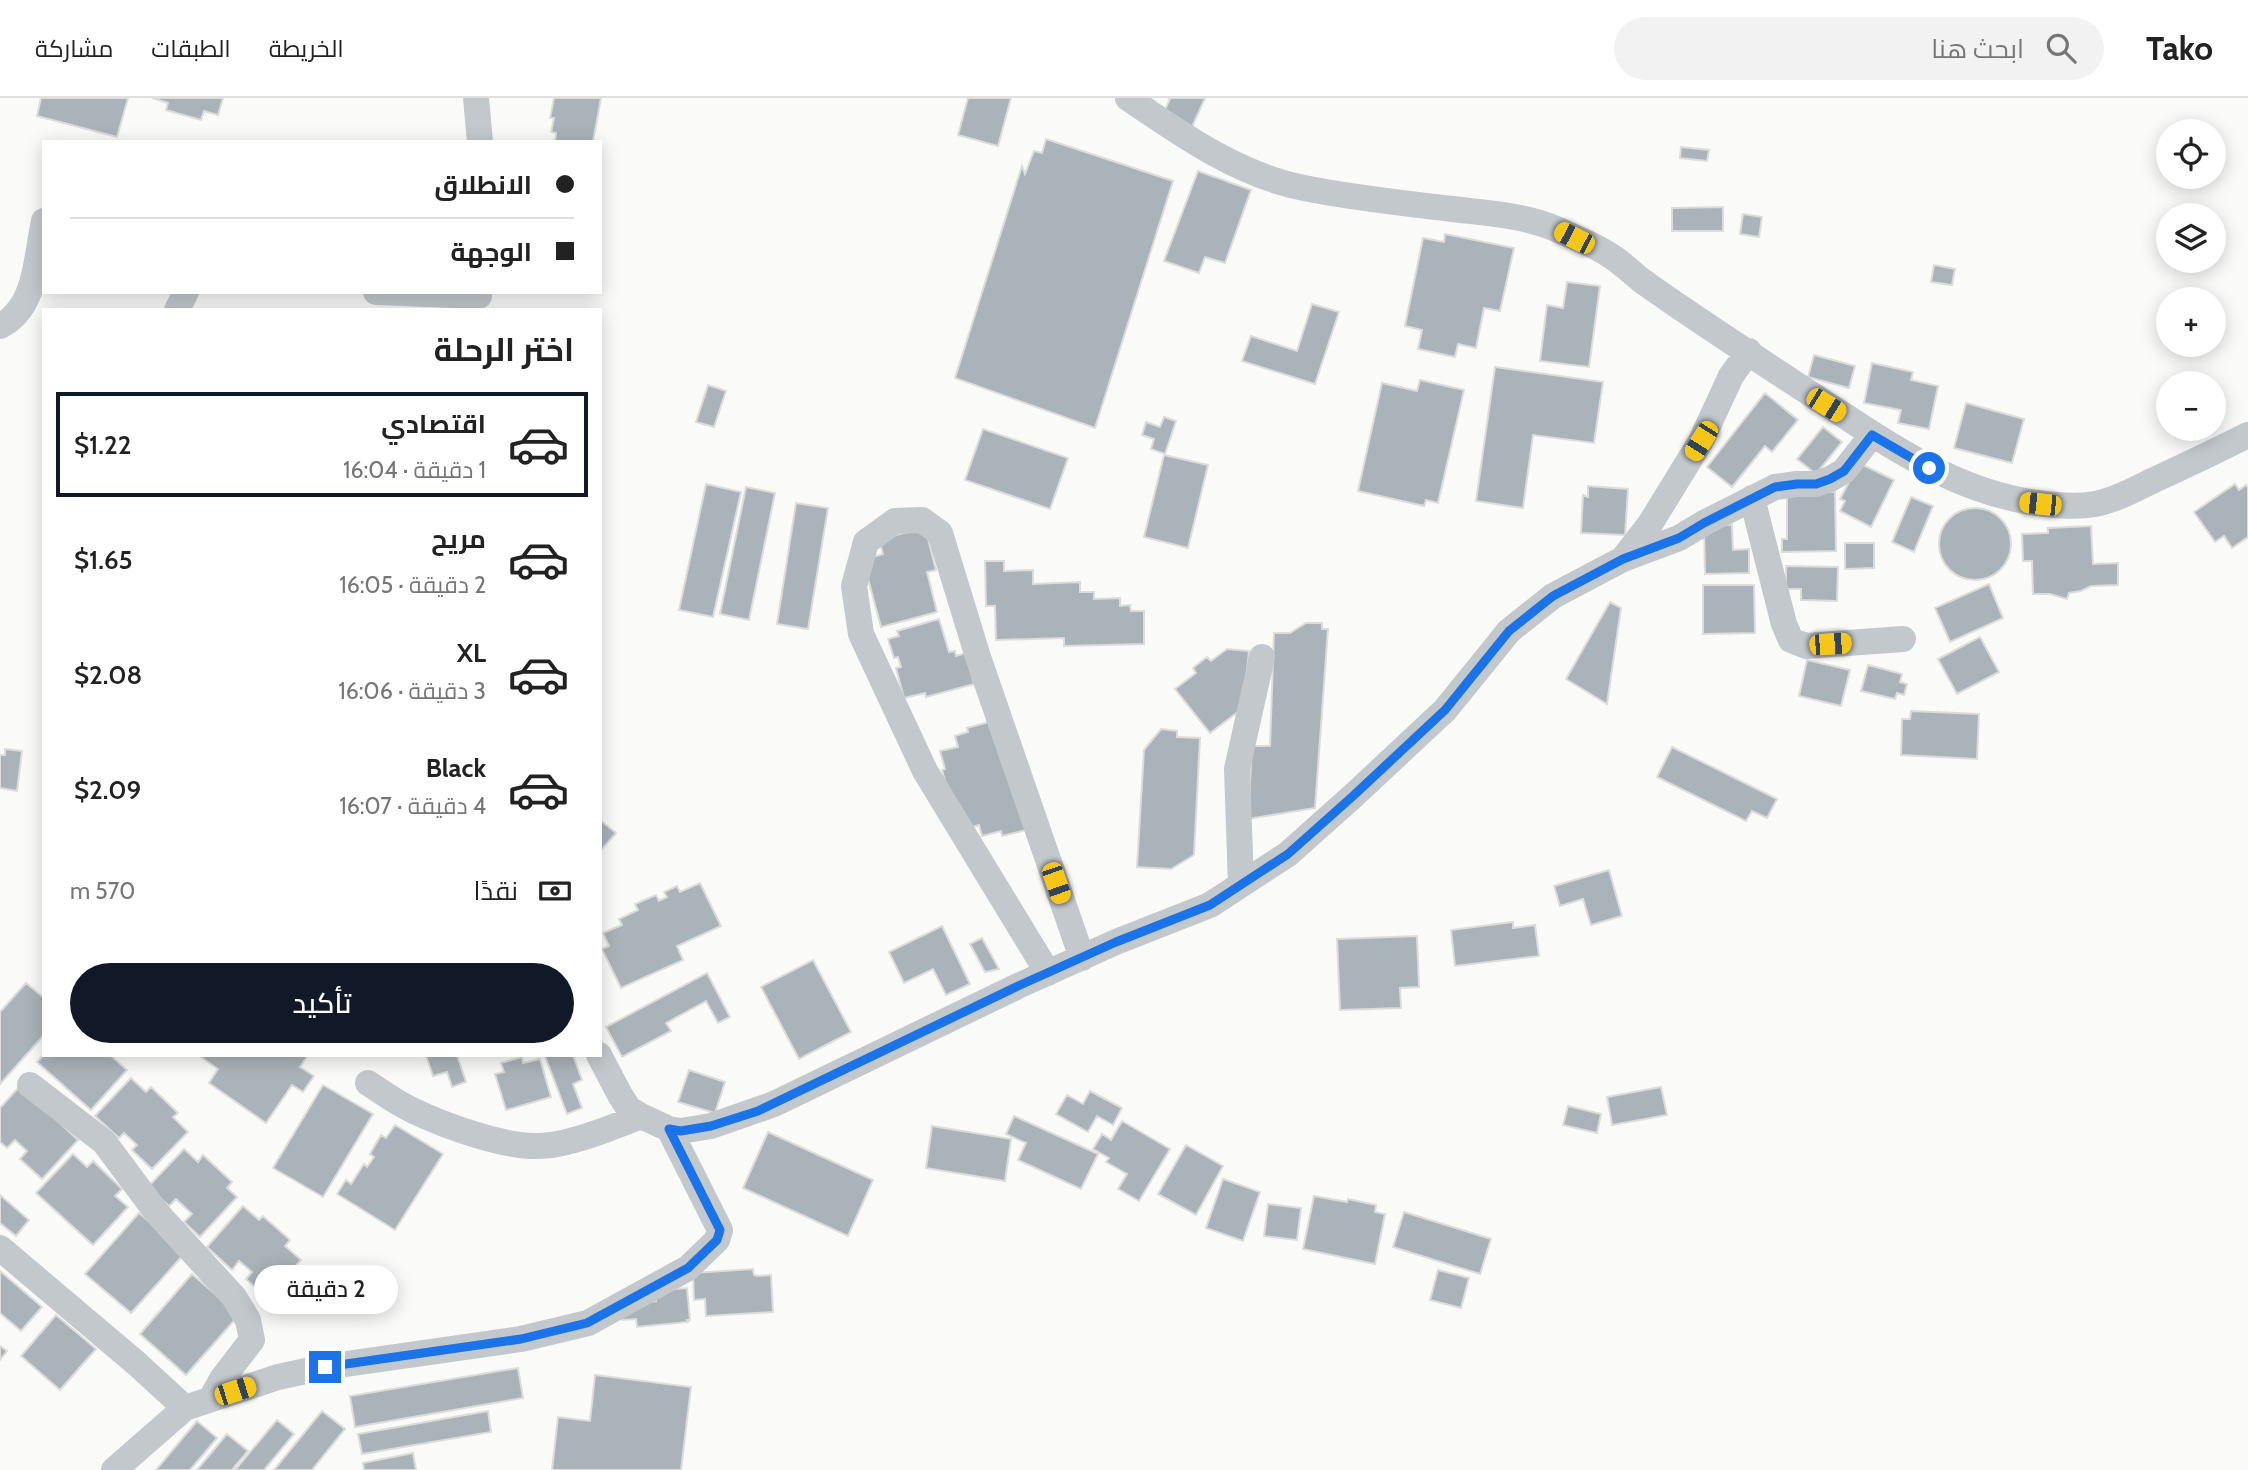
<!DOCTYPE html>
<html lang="ar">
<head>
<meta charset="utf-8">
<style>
  body { margin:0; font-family:Cabin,Cairo,sans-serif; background:#f2f2f2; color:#222; direction:rtl; height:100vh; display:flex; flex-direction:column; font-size:26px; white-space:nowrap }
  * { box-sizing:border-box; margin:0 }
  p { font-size:23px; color:#767676 }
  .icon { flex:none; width:38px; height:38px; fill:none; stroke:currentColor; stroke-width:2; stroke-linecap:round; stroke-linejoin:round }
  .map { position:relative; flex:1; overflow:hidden; direction:ltr }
  .drawer { position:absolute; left:42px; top:210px; width:560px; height:749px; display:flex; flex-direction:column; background:#fff; border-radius:0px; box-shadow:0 4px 18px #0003; direction:rtl }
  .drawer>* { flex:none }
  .banner { position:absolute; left:42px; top:42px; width:560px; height:154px; border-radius:0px; box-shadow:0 4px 18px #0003; direction:rtl; display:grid; align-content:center; height:154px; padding:0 28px; background:#fff }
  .controls { position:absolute; left:2156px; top:21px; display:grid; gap:14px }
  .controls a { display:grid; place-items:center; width:70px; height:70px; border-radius:50%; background:#fff; box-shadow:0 4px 18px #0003; font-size:35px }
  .end { position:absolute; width:32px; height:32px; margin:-16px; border:9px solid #1a73e8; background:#fff; box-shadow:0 0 0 4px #fff }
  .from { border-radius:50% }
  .bubble { position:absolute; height:49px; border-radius:24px; background:#fff; box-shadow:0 4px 18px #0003; font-size:23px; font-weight:600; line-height:49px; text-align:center; direction:rtl }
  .car { position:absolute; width:21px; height:42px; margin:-21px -10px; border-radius:9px; box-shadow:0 0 5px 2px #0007; background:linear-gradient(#f5c518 24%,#345 0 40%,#f5c518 0 76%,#345 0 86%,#f5c518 0) }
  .banner b { display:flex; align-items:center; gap:24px; height:66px; font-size:26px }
  .banner b+b { border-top:2px solid #e0e0e0 }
  .banner i { width:18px; height:18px; background:#222 }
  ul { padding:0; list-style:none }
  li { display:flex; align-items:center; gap:21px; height:105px; margin:0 14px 10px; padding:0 14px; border:4px solid transparent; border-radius:0px }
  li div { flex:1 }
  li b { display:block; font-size:26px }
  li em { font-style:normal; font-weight:600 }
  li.active { border-color:#111827 }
  li>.icon { width:63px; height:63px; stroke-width:1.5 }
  h2 { padding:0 28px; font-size:32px; line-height:84px }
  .pay { display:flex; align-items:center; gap:18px; height:77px; padding:0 28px; font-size:26px }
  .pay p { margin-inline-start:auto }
  .button { display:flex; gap:14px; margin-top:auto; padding:14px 28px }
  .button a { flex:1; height:80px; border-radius:42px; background:#111827; color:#fff; font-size:28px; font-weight:600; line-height:80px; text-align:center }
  header { display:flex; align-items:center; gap:42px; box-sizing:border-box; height:98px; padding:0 35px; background:#fff; border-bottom:2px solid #e0e0e0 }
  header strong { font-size:33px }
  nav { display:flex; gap:38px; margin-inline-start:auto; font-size:24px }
  .search { width:490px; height:63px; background:#f2f2f2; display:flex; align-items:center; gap:18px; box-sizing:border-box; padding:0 24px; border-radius:38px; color:#767676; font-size:26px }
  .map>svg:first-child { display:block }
  .building { fill:#aab3b9; stroke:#dcdcda; stroke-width:2 }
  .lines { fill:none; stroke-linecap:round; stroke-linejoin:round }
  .street { stroke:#c3c8cc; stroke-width:26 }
  .route { stroke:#1a73e8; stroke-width:9 }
</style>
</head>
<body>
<header>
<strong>Tako</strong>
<div class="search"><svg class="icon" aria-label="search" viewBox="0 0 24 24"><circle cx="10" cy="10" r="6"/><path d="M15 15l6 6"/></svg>ابحث هنا</div>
<nav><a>الخريطة</a><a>الطبقات</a><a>مشاركة</a></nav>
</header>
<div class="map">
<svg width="2248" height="1372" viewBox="0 0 2248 1372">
  <rect width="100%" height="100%" fill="#fafaf8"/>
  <path class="building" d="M41,0H128L117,39L37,18Z
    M152,0H223L218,17L204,13L201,22L166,12L168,5Z
    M554,0H601L593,44H555L556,35L551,34L554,20H550Z
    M968,0H1011L998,48L958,37Z
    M1168,0H1205L1191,31L1162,18L1170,1Z
    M1046,41L1173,83L1095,330L955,280L1022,68L1025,76L1034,53L1042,55Z
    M1681,49L1709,52L1707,63L1680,60Z
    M1198,73L1251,92L1225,165L1205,159L1199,175L1164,163Z
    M1723,109V133H1672V110Z
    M1743,116L1762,119L1759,139L1740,136Z
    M1445,136L1514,150L1500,213L1484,210L1476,250L1458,246L1455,259L1418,251L1422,232L1405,228L1423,140L1444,144Z
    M1934,167L1955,171L1952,187L1931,184Z
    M1567,184L1600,188L1589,269L1540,263L1547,207L1563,210Z
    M1312,206L1339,214L1315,286L1242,263L1251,238L1297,253Z
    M1814,257L1855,268L1849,290L1808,279Z
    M1872,265L1913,274L1911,282L1938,288L1929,331L1898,325L1901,312L1864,305Z
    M1495,269L1603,284L1594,345L1533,337L1523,410L1476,403Z
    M1420,282L1464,292L1438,405L1426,402L1424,408L1358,393L1382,285L1417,293Z
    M708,287L726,293L714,329L696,324Z
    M1765,295L1798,322L1772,354L1765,348L1732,389L1707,369Z
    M1966,305L2024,321L2012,365L1954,350Z
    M1164,319L1176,323L1165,356L1151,351L1154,341L1142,337L1146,324L1160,329Z
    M1823,329L1842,344L1816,376L1797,361Z
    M983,331L1068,360L1050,411L965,382Z
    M1164,357L1208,367L1188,450L1144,439Z
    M1859,365L1894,382L1871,429L1840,413L1845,403L1840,401Z
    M706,386L741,394L713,519L679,512Z
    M2235,386L2239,392L2246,387L2248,390V439L2232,450L2224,438L2215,444L2194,414Z
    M1588,388L1628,391L1625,437L1581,435L1583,397L1588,399Z
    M746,389L775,395L749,522L720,516Z
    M1787,394H1835L1836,453L1782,454V441H1787Z
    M1911,399L1933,408L1914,454L1892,444Z
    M796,405L828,410L808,531L777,526Z
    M1939 446a36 36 0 1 1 72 0a36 36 0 1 1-72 0Z
    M1704,427H1732L1733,452L1749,451V475L1705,476Z
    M2091,428L2093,466L2118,465V487L2091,488L2081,493L2069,495L2067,501L2050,496H2033L2032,463H2023L2022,436L2048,435V430Z
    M925,429L936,472L927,474L937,514L881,529L863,462L883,456L879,442Z
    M1845,445H1874V470L1845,471Z
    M985,463H1004V473L1033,472V486L1080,484V494H1094V501L1120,500V508L1130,507L1131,513H1144V546L1064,548V540L996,542L995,508H986Z
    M1786,468L1838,469L1837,503L1801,502V491H1786Z
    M1989,486L2003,520L1950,544L1935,510Z
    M1703,487H1754L1755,535L1703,536Z
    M1610,504L1621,510L1607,606L1566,581Z
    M939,521L949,554L955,553L956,558L966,555L974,586L926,599L925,595L904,600L896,570L901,569L898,559L894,560L888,541L899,538L897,533Z
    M1306,525H1322V531H1328L1315,710L1248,721L1252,648H1270L1274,535H1290Z
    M1980,539L1999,574L1957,596L1938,561Z
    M1227,551L1249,553L1243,610L1210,635L1175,591L1196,575L1193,570L1207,559L1211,563Z
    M1807,562L1850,572L1841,608L1799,598Z
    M1868,567L1902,576L1900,584L1907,586L1904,597L1897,595L1895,601L1861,593Z
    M1911,613L1979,616L1977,661L1901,657L1902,621H1910Z
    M996,622L1026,732L1002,738L1001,733L982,738L979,727L965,731L954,716L942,672L945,671L940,653L958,649L955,638L968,634L967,630Z
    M1161,631L1177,633V639L1200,640L1194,757L1171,771L1137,769L1144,652Z
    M1672,649L1777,701L1767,720L1752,713L1746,723L1657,679Z
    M5,651L22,653L17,693L0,690V657H5Z
    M600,722L616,735L602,751L600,749Z
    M1609,772L1622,818L1591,827L1583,801L1560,808L1554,788Z
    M700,785L721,828L677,848L683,862L621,890L602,851L609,848L603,835L622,827L619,821L638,812L635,806L656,797L659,803L667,799L664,794L677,788L680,794Z
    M1513,824V830L1535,827L1539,858L1455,868L1451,832Z
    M942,828L970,886L946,897L933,871L904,885L889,854Z
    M1417,838L1419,889L1400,890L1401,910L1340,912L1337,841Z
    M982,840L999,871L985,874L970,846Z
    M813,862L851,934L799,961L761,889Z
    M707,875L730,919L718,925L706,903L666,925L671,933L622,959L606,929Z
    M26,885L44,900V937L0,986V914Z
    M44,956L110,957L127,972L91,1012L37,964Z
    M198,957H308L300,969L314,978L303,994L292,987L266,1025L209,985L218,971Z
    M426,957H457L466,984L452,989L447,974L433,978Z
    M548,957H573L582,982L573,986L582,1010L567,1016L545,958Z
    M522,959L523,965L540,961L551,999L506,1012L495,976L504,974L501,965Z
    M689,972L725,984L715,1015L678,1004Z
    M131,980L146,994L151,989L178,1015L173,1019L188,1034L152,1071L132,1052L137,1047L124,1035L119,1040L95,1018Z
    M323,987L373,1016L323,1099L273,1070Z
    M20,988L78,1042L42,1081L20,1061L27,1053L15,1042L7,1050L0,1044V1010Z
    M1661,989L1667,1017L1612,1027L1607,999Z
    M1090,993L1122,1010L1113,1027L1097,1018L1088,1034L1056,1016L1067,997L1083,1006Z
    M1568,1008L1601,1016L1597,1035L1563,1027Z
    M1014,1018L1098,1056L1081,1091L1018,1062L1026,1045L1006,1036Z
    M1122,1023L1170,1051L1139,1103L1118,1091L1127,1076L1106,1064L1109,1060L1093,1051L1102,1036L1111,1042Z
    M395,1027L443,1056L395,1132L337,1096L346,1082L351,1086L364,1066L367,1069L374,1059L370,1056L381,1037L386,1040Z
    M932,1028L1011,1041L1005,1083L926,1070Z
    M768,1034L873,1082L848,1138L743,1090Z
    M1186,1047L1223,1068L1196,1117L1158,1096Z
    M184,1051L198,1064L203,1057L232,1084L227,1090L237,1099L200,1139L184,1124L192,1116L176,1101L169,1108L148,1089Z
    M73,1056L87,1069L93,1063L122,1091L115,1098L128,1109L93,1147L36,1095Z
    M1223,1081L1260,1094L1243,1143L1206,1130Z
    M0,1097L29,1122L16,1138L0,1125Z
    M1314,1098L1347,1104L1348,1101L1376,1107L1375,1114L1385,1116L1375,1166L1303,1151Z
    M1268,1106L1301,1110L1297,1142L1264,1138Z
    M243,1108L259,1122L263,1118L290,1142L285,1148L301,1162L267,1200L246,1181L252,1174L239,1163L232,1172L207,1149Z
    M1404,1114L1491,1141L1480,1176L1393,1149Z
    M139,1115L185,1155L131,1215L85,1176Z
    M753,1171L754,1177L757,1178L771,1177L773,1214L706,1218L705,1201L694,1202L693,1175Z
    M1438,1172L1469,1180L1461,1210L1430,1202Z
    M0,1173L42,1209L21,1233L0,1215Z
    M192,1176L239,1217L186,1277L140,1236Z
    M687,1190L690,1222H687L688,1224L637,1229L636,1221L622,1222V1215L630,1206L656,1203L655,1193Z
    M56,1217L96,1251L60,1292L21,1258Z
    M0,1248L7,1253L0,1262Z
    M518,1270L523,1300L355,1329L350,1298Z
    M595,1277L691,1289L681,1372H552L558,1319L590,1323Z
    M322,1313L345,1331L312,1372H274Z
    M488,1313L491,1334L362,1356L358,1336Z
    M277,1322L294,1336L264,1372H235Z
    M197,1323L217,1340L190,1372H156Z
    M227,1336L248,1353L232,1372H197Z
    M413,1355L416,1372H364L363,1365Z"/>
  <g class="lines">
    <path class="street" d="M476,0L480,44
      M1128,0C1182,37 1238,77 1304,90C1353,100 1403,105 1452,111C1486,115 1524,117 1556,131C1574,139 1595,147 1611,158C1622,165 1631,174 1641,182C1656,193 1671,203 1687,214C1740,250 1794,285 1848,320C1908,360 1971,398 2045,406C2062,408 2078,409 2095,406C2115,402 2134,392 2152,383C2185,368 2216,353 2248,337
      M376,194L479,198
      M177,212L186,194
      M0,228C37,210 36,159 44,123
      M1752,400L1784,526L1791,542L1806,548L1903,541
      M1623,461L1679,440L1704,425L1775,389L1797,386H1816L1830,381L1844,373L1872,337
      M1241,787L1237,671L1262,559
      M1048,875L925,673L861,536L854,488L866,444L895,423L922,422L940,435L978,559L1082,860
      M599,957L620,997L629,1011L641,1018L669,1031L681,1033L711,1028L774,1006L1018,888L1116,844L1210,807L1288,756L1353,698L1445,612L1509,533L1553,498L1623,461L1650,426L1701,343L1731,278L1749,253
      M368,985C383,995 398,1006 414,1013C445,1028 504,1049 538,1048C567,1048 614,1029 641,1018
      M30,987L104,1044L157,1115L234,1199L248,1222L252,1242L222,1281L211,1301
      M0,1150L136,1265L185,1310
      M114,1372L185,1310L278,1279L325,1269L521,1241L588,1225L688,1170L717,1142L720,1132L669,1031"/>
  </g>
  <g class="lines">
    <path class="route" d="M325,1269L521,1241L587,1225L688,1170L717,1142L720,1132L669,1031L681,1033L711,1028L758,1013L1018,888L1116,844L1210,807L1288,756L1353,698L1445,612L1509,533L1553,498L1623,461L1679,440L1704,425L1775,389L1797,386H1816L1830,381L1844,373L1872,337L1929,370"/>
  </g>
</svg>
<div class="controls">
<a><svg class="icon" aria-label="locate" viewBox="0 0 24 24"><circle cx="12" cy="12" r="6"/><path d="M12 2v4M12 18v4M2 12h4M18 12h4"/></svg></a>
<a><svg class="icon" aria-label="layers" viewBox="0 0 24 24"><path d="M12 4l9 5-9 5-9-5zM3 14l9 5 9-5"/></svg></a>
<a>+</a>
<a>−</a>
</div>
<i class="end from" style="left:1929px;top:370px"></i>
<i class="end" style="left:325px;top:1269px"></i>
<div class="bubble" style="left:254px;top:1167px;width:144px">2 دقيقة</div>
<i class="car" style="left:1574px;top:140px;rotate:297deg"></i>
<i class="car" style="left:1826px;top:307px;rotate:122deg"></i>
<i class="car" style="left:1701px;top:343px;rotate:212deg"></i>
<i class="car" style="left:2040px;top:406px;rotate:276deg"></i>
<i class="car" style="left:1830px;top:546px;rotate:86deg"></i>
<i class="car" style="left:1056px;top:785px;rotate:161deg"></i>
<i class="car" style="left:235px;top:1293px;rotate:72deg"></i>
<div class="banner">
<b><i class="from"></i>الانطلاق</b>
<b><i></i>الوجهة</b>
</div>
<section class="drawer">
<h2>اختر الرحلة</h2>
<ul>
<li class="active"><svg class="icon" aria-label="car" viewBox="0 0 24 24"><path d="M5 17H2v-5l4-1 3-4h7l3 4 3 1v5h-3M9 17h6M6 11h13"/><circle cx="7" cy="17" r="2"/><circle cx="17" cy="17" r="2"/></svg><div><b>اقتصادي</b><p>1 دقيقة · 16:04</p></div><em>$1.22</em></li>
<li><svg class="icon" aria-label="car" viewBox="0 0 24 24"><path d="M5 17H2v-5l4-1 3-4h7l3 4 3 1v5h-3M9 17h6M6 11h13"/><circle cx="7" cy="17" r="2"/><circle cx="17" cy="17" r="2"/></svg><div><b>مريح</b><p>2 دقيقة · 16:05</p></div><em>$1.65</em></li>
<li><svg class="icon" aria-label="car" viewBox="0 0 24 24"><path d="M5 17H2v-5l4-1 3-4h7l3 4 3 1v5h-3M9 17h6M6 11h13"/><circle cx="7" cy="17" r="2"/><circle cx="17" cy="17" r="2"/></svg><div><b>XL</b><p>3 دقيقة · 16:06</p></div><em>$2.08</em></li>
<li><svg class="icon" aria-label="car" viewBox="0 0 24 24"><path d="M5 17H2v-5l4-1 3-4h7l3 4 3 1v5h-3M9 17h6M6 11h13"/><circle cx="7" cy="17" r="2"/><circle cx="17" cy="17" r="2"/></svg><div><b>Black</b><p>4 دقيقة · 16:07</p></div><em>$2.09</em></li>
</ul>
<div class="pay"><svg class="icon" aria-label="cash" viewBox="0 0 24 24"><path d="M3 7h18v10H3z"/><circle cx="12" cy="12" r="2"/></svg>نقدًا<p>570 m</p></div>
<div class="button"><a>تأكيد</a></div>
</section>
</div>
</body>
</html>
